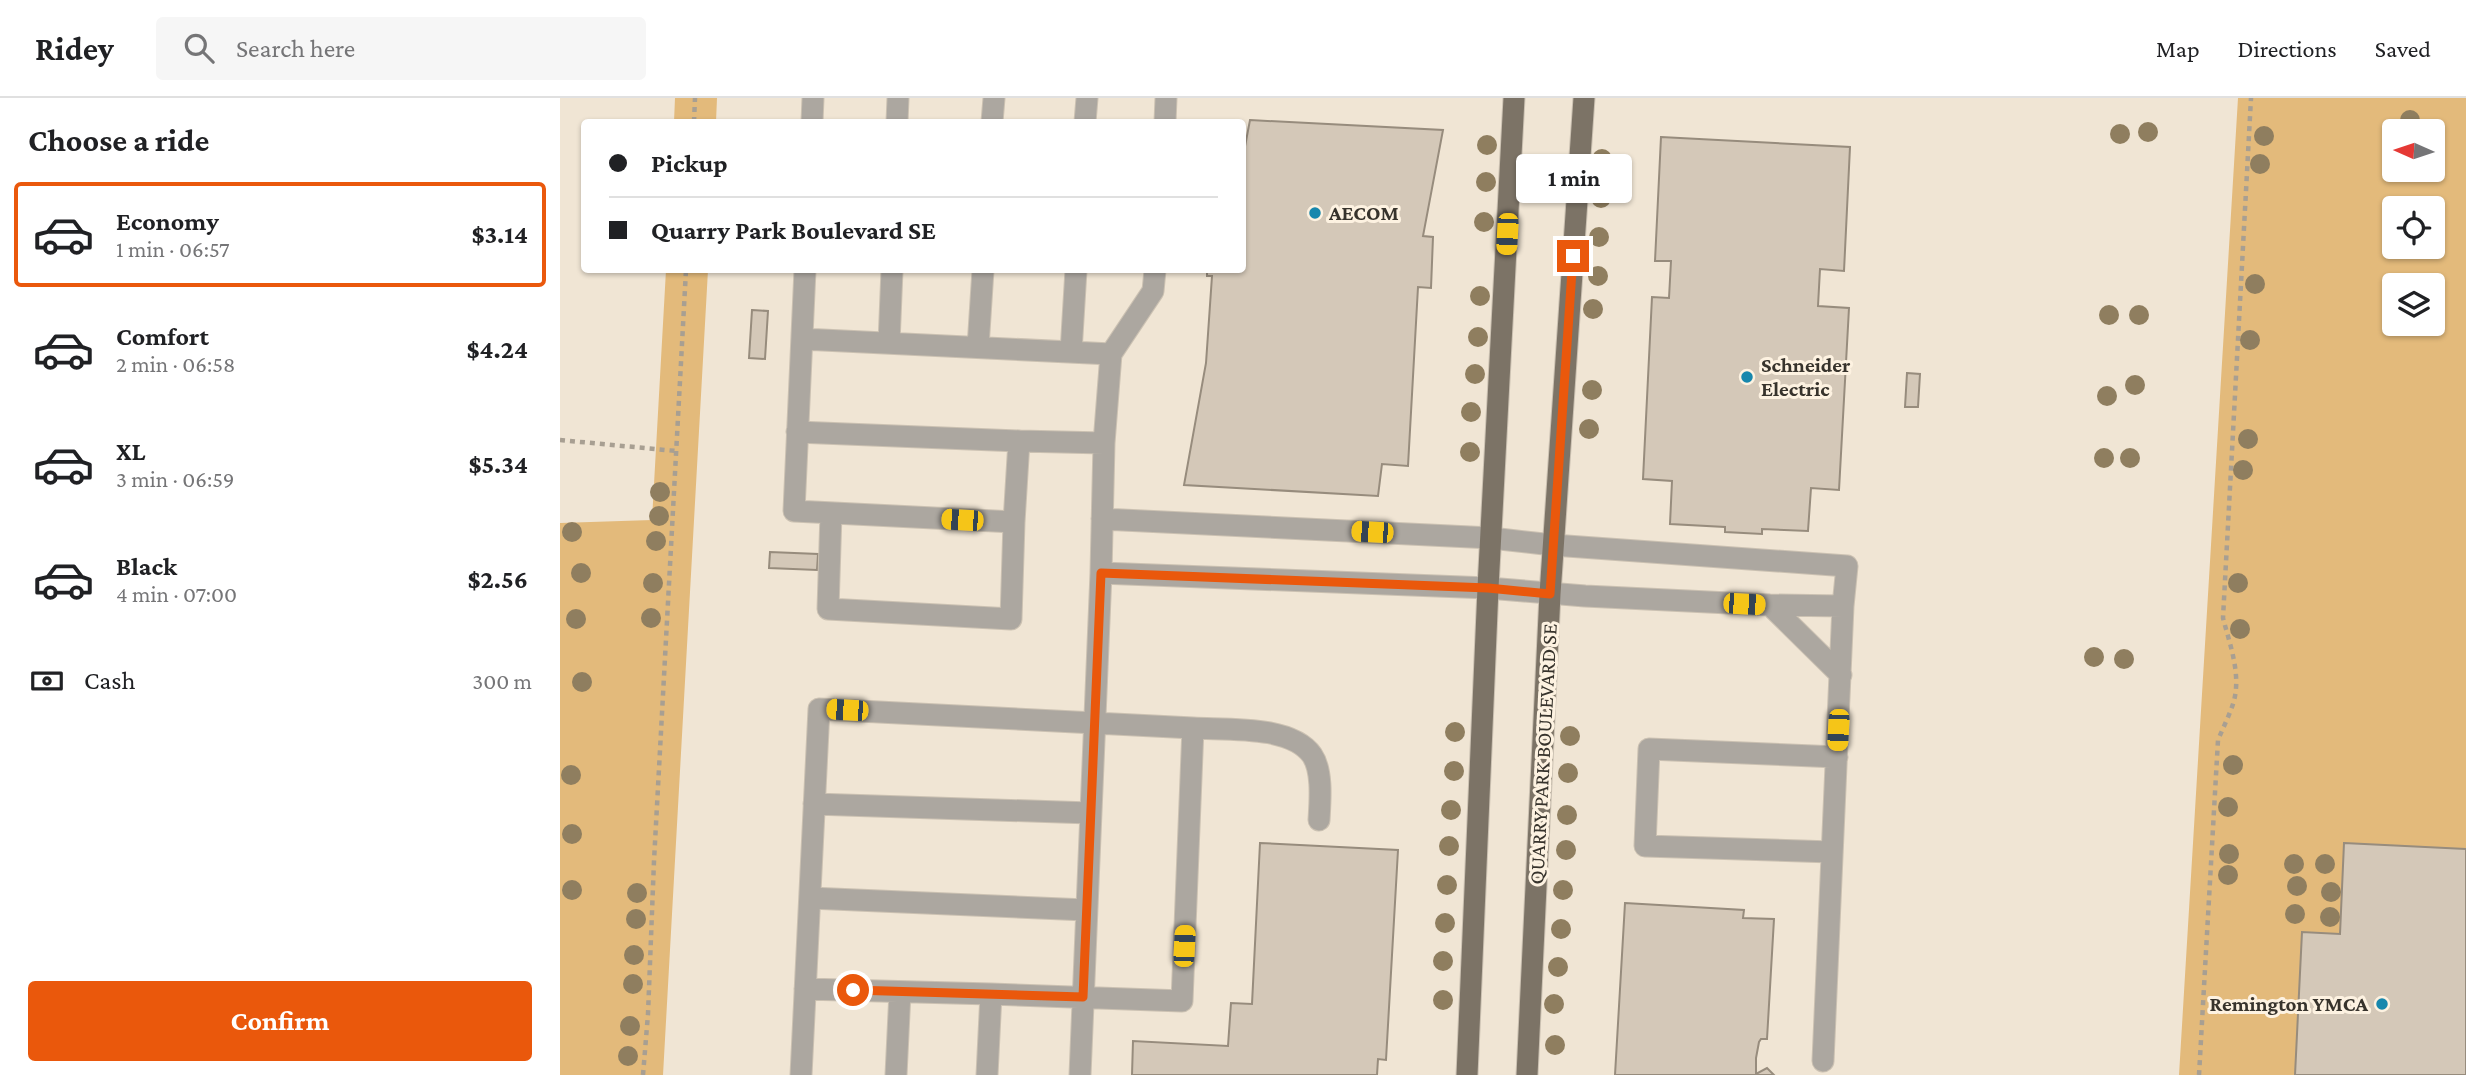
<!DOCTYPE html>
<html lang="en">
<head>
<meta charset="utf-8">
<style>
  body { margin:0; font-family:"Crimson Pro",serif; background:#f6f6f6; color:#202124; height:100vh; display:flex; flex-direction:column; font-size:26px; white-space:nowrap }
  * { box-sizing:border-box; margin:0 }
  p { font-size:23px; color:#757577 }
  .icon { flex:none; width:38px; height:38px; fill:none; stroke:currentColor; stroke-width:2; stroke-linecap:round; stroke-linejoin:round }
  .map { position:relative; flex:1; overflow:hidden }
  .details { display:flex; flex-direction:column; background:#fff; width:560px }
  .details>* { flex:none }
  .banner { position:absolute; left:21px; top:21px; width:665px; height:154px; border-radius:7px; box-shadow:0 2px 5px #0004; display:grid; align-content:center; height:154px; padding:0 28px; background:#fff }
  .needle { width:46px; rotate:273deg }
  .tools { position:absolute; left:1822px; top:21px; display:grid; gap:14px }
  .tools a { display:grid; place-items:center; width:63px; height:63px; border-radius:7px; background:#fff; box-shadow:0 2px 5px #0004; font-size:35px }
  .end { position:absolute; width:32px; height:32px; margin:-16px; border:9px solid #ea580c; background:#fff; box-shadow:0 0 0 4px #fff }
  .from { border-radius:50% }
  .bubble { position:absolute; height:49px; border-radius:7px; background:#fff; box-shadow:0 2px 5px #0004; font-size:23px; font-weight:700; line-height:49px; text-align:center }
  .car { position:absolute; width:21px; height:42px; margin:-21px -10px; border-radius:9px; box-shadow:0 0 5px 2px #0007; background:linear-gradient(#f5c518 24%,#345 0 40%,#f5c518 0 76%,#345 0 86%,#f5c518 0) }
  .banner b { display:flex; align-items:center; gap:24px; height:66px; font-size:26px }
  .banner b+b { border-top:2px solid #e0e0e0 }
  .banner i { width:18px; height:18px; background:#202124 }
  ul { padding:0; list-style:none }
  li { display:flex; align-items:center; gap:21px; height:105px; margin:0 14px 10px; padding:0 14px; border:4px solid transparent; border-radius:7px }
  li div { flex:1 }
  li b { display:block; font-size:26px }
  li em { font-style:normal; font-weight:700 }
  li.on { border-color:#ea580c }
  li>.icon { width:63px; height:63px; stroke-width:1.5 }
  h2 { padding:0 28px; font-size:32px; line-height:84px }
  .pay { display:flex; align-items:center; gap:18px; height:77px; padding:0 28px; font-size:26px }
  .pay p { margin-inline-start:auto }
  .primary-button { display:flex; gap:14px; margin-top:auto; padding:14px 28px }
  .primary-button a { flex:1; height:80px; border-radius:7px; background:#ea580c; color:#fff; font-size:28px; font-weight:700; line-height:80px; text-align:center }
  header { display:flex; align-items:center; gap:42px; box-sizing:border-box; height:98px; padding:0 35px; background:#fff; border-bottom:2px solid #e0e0e0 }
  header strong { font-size:33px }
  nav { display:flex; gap:38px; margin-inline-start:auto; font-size:24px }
  .search { width:490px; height:63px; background:#f6f6f6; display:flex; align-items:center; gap:18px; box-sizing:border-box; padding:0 24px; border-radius:7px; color:#757577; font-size:26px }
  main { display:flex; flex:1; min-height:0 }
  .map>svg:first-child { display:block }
  .green { fill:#e3ba7b; fill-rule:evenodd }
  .building { fill:#d4c8b8; stroke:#978c7d; stroke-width:2 }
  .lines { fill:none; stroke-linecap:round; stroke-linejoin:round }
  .minor-casing { stroke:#cbc1b2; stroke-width:23 }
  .major-casing { stroke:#cbc1b2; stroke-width:23 }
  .path { stroke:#a89f92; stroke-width:4.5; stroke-dasharray:5 5; stroke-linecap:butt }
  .minor { stroke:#aca7a0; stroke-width:21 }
  .major { stroke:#7c7366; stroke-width:21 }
  .tree { fill:#8f7e5f }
  .route { stroke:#ea580c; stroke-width:9 }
  .poi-dot { fill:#1787ad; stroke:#fdf2e1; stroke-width:2.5 }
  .labels { text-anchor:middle; stroke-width:6; stroke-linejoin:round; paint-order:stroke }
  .poi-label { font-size:21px; font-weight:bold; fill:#37332c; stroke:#fdf2e1; text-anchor:start }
  .street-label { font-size:21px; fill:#37332c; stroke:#fdf2e1 }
</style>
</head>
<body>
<header>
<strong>Ridey</strong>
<div class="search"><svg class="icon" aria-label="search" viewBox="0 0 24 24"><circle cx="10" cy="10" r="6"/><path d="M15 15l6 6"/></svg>Search here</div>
<nav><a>Map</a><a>Directions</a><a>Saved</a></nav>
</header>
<main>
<section class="details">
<h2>Choose a ride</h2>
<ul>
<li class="on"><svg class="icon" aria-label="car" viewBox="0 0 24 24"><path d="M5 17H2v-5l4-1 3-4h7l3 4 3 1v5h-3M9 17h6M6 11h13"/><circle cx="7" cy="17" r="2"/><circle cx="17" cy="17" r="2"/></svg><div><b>Economy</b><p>1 min · 06:57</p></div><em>$3.14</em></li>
<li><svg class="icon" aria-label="car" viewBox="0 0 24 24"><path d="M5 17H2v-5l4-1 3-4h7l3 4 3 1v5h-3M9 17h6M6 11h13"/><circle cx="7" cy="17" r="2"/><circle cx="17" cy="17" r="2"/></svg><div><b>Comfort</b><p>2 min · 06:58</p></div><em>$4.24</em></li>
<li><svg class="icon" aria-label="car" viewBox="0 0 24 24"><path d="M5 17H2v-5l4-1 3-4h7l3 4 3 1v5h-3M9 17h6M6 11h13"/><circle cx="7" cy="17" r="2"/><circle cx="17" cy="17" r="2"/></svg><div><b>XL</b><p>3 min · 06:59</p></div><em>$5.34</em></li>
<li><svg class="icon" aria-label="car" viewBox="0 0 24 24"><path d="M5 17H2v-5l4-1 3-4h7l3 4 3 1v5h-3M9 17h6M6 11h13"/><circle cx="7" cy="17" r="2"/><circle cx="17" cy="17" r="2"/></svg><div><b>Black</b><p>4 min · 07:00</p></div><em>$2.56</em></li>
</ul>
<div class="pay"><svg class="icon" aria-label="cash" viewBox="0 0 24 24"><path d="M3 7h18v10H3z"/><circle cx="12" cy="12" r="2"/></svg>Cash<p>300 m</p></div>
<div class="primary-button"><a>Confirm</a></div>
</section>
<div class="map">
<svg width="1906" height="977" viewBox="0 0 1906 977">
  <rect width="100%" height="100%" fill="#f0e5d4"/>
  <path class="green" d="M115,0H157L156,24H114Z
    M1678,0H1906V977H1619ZM1834,33H1872V72H1834ZM1834,110H1872V149H1834ZM1834,187H1872V226H1834Z
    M106,172H148L103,977H0V425L92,422Z"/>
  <path class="building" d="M690,22L883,32L863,138L873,139L871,190L858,189L848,368L822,366L818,398L624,387L646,265L652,178H647V172H682V64Z
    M1101,39L1290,49L1284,173L1260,171L1258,208L1289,210L1279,392L1251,390L1248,433L1202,431V436L1165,434V429L1110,426L1112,383L1083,381L1092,199L1109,200L1111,163H1095Z
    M192,212L208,213L205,261L189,260Z
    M1347,275L1360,276L1358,309H1345Z
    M210,454L258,456L257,472L209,470Z
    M700,745L838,752L826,962L818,961L817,977H572L573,943L668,948L671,905L692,906Z
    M1784,745L1906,751V977H1735L1742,834L1780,836Z
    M1065,805L1184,812L1183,820L1214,821L1207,941H1201L1199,944L1196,960V976L1207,970L1214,977H1055Z"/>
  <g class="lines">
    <g class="minor-casing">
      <path id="minor" d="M252,24L253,0
        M337,24L338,0
        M432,24L434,0
        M525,24L527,0
        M605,24L606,0
        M245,172L234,413L454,424L459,343L544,345
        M242,241L551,256
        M329,245L332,172
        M418,249L423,172
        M511,254L516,172
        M237,334L459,343
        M271,415L268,511L451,521L454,424
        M542,421L931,440L993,447L1287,468L1283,508L1263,963
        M541,475L928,490L1025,498L1210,507L1283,508
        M1210,507L1281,577
        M633,630C667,632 731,627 752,657C763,673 760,704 759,722
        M254,706L530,715
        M1272,754L1085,748L1089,651L1277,659
        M250,800L526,812
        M245,891L431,896L427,977
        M241,977L259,611L633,630L622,903L431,896
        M336,977L340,894
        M520,977L541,475L544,345L551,256L593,193L595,172"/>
    </g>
    <g class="major-casing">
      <path id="major" d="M907,977L928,490L954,0
        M967,977L990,496L1024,0"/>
    </g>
    <path class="path" d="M134,24L135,0
      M0,342L116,353
      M83,977L88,916L94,763L126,172
      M1639,977L1658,642C1663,630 1669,618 1673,606C1682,578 1670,547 1663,520L1691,0"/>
    <use href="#minor" class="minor"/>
    <use href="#major" class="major"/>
  </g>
  <g class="tree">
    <circle cx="1850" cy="22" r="10"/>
    <circle cx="1588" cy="34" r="10"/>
    <circle cx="1560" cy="36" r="10"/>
    <circle cx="1704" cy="38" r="10"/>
    <circle cx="927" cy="47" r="10"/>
    <circle cx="1042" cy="61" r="10"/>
    <circle cx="1700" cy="66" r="10"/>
    <circle cx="926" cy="84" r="10"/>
    <circle cx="1041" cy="100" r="10"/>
    <circle cx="924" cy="124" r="10"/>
    <circle cx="1039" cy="139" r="10"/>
    <circle cx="1038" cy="178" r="10"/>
    <circle cx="1695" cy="186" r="10"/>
    <circle cx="920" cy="198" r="10"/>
    <circle cx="1033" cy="211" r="10"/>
    <circle cx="1549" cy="217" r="10"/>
    <circle cx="1579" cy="217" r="10"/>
    <circle cx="918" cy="239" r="10"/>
    <circle cx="1690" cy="242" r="10"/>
    <circle cx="915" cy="276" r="10"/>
    <circle cx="1575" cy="287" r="10"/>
    <circle cx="1032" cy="292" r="10"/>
    <circle cx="1547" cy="298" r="10"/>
    <circle cx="911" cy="314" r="10"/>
    <circle cx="1029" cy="331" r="10"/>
    <circle cx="1688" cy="341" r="10"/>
    <circle cx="910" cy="354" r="10"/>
    <circle cx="1544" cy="360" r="10"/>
    <circle cx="1570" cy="360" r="10"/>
    <circle cx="1683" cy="372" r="10"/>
    <circle cx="100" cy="394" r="10"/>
    <circle cx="99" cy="418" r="10"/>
    <circle cx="12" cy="434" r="10"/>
    <circle cx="96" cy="443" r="10"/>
    <circle cx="21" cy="475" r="10"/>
    <circle cx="93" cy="485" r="10"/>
    <circle cx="1678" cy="485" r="10"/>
    <circle cx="91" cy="520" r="10"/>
    <circle cx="16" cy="521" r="10"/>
    <circle cx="1680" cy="531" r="10"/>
    <circle cx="1534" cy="559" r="10"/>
    <circle cx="1564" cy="561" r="10"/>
    <circle cx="22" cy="584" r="10"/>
    <circle cx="895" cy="634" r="10"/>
    <circle cx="1010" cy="638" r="10"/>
    <circle cx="1673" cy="667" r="10"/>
    <circle cx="894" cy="673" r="10"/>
    <circle cx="1008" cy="675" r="10"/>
    <circle cx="11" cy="677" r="10"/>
    <circle cx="1668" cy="709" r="10"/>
    <circle cx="891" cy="712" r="10"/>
    <circle cx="1007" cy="717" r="10"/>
    <circle cx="12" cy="736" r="10"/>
    <circle cx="889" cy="748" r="10"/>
    <circle cx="1006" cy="752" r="10"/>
    <circle cx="1669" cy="756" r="10"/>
    <circle cx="1734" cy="766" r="10"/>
    <circle cx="1765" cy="766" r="10"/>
    <circle cx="1668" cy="777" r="10"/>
    <circle cx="887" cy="787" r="10"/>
    <circle cx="1737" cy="788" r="10"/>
    <circle cx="12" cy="792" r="10"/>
    <circle cx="1003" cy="792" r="10"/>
    <circle cx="1771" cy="794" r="10"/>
    <circle cx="77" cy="795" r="10"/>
    <circle cx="1735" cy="816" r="10"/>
    <circle cx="1770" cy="819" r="10"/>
    <circle cx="76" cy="821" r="10"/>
    <circle cx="885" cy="825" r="10"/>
    <circle cx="1001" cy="831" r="10"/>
    <circle cx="74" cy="857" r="10"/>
    <circle cx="883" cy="863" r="10"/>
    <circle cx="998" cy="869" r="10"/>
    <circle cx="73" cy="886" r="10"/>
    <circle cx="883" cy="902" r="10"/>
    <circle cx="994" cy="906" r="10"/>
    <circle cx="70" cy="928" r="10"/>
    <circle cx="995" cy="947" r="10"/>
    <circle cx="68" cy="958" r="10"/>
  </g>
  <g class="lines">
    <path class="route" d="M293,892L523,899L541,475L928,490L990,496L1013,158"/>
  </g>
  <g class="poi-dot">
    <circle cx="755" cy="115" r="7"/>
    <circle cx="1187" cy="279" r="7"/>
    <circle cx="1822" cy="906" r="7"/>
  </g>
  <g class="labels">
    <g class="poi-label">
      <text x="769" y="122">AECOM</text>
      <text x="1201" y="274">Schneider<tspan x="1201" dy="24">Electric</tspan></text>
      <text x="1808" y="913" text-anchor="end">Remington YMCA</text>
    </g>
    <g class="street-label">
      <text transform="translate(983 656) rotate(-87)" y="7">QUARRY PARK BOULEVARD SE</text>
    </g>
  </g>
</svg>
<div class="tools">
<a><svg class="needle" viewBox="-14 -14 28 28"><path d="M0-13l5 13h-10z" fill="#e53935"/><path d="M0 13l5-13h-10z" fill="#757577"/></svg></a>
<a><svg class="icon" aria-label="locate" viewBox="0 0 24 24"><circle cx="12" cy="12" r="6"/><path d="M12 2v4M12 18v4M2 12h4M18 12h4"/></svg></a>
<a><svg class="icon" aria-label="layers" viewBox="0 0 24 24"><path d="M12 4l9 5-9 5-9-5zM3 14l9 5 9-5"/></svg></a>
</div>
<i class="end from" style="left:293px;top:892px"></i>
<i class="end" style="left:1013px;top:158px"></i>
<div class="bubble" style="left:956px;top:56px;width:116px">1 min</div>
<i class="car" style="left:947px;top:136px;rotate:183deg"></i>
<i class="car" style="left:402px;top:422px;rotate:273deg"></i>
<i class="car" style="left:812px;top:434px;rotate:273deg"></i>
<i class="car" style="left:1184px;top:506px;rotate:93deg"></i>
<i class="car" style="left:287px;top:612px;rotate:273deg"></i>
<i class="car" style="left:1278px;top:632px;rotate:183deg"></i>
<i class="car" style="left:624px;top:848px;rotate:3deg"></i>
<div class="banner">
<b><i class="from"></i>Pickup</b>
<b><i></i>Quarry Park Boulevard SE</b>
</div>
</div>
</main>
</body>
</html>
